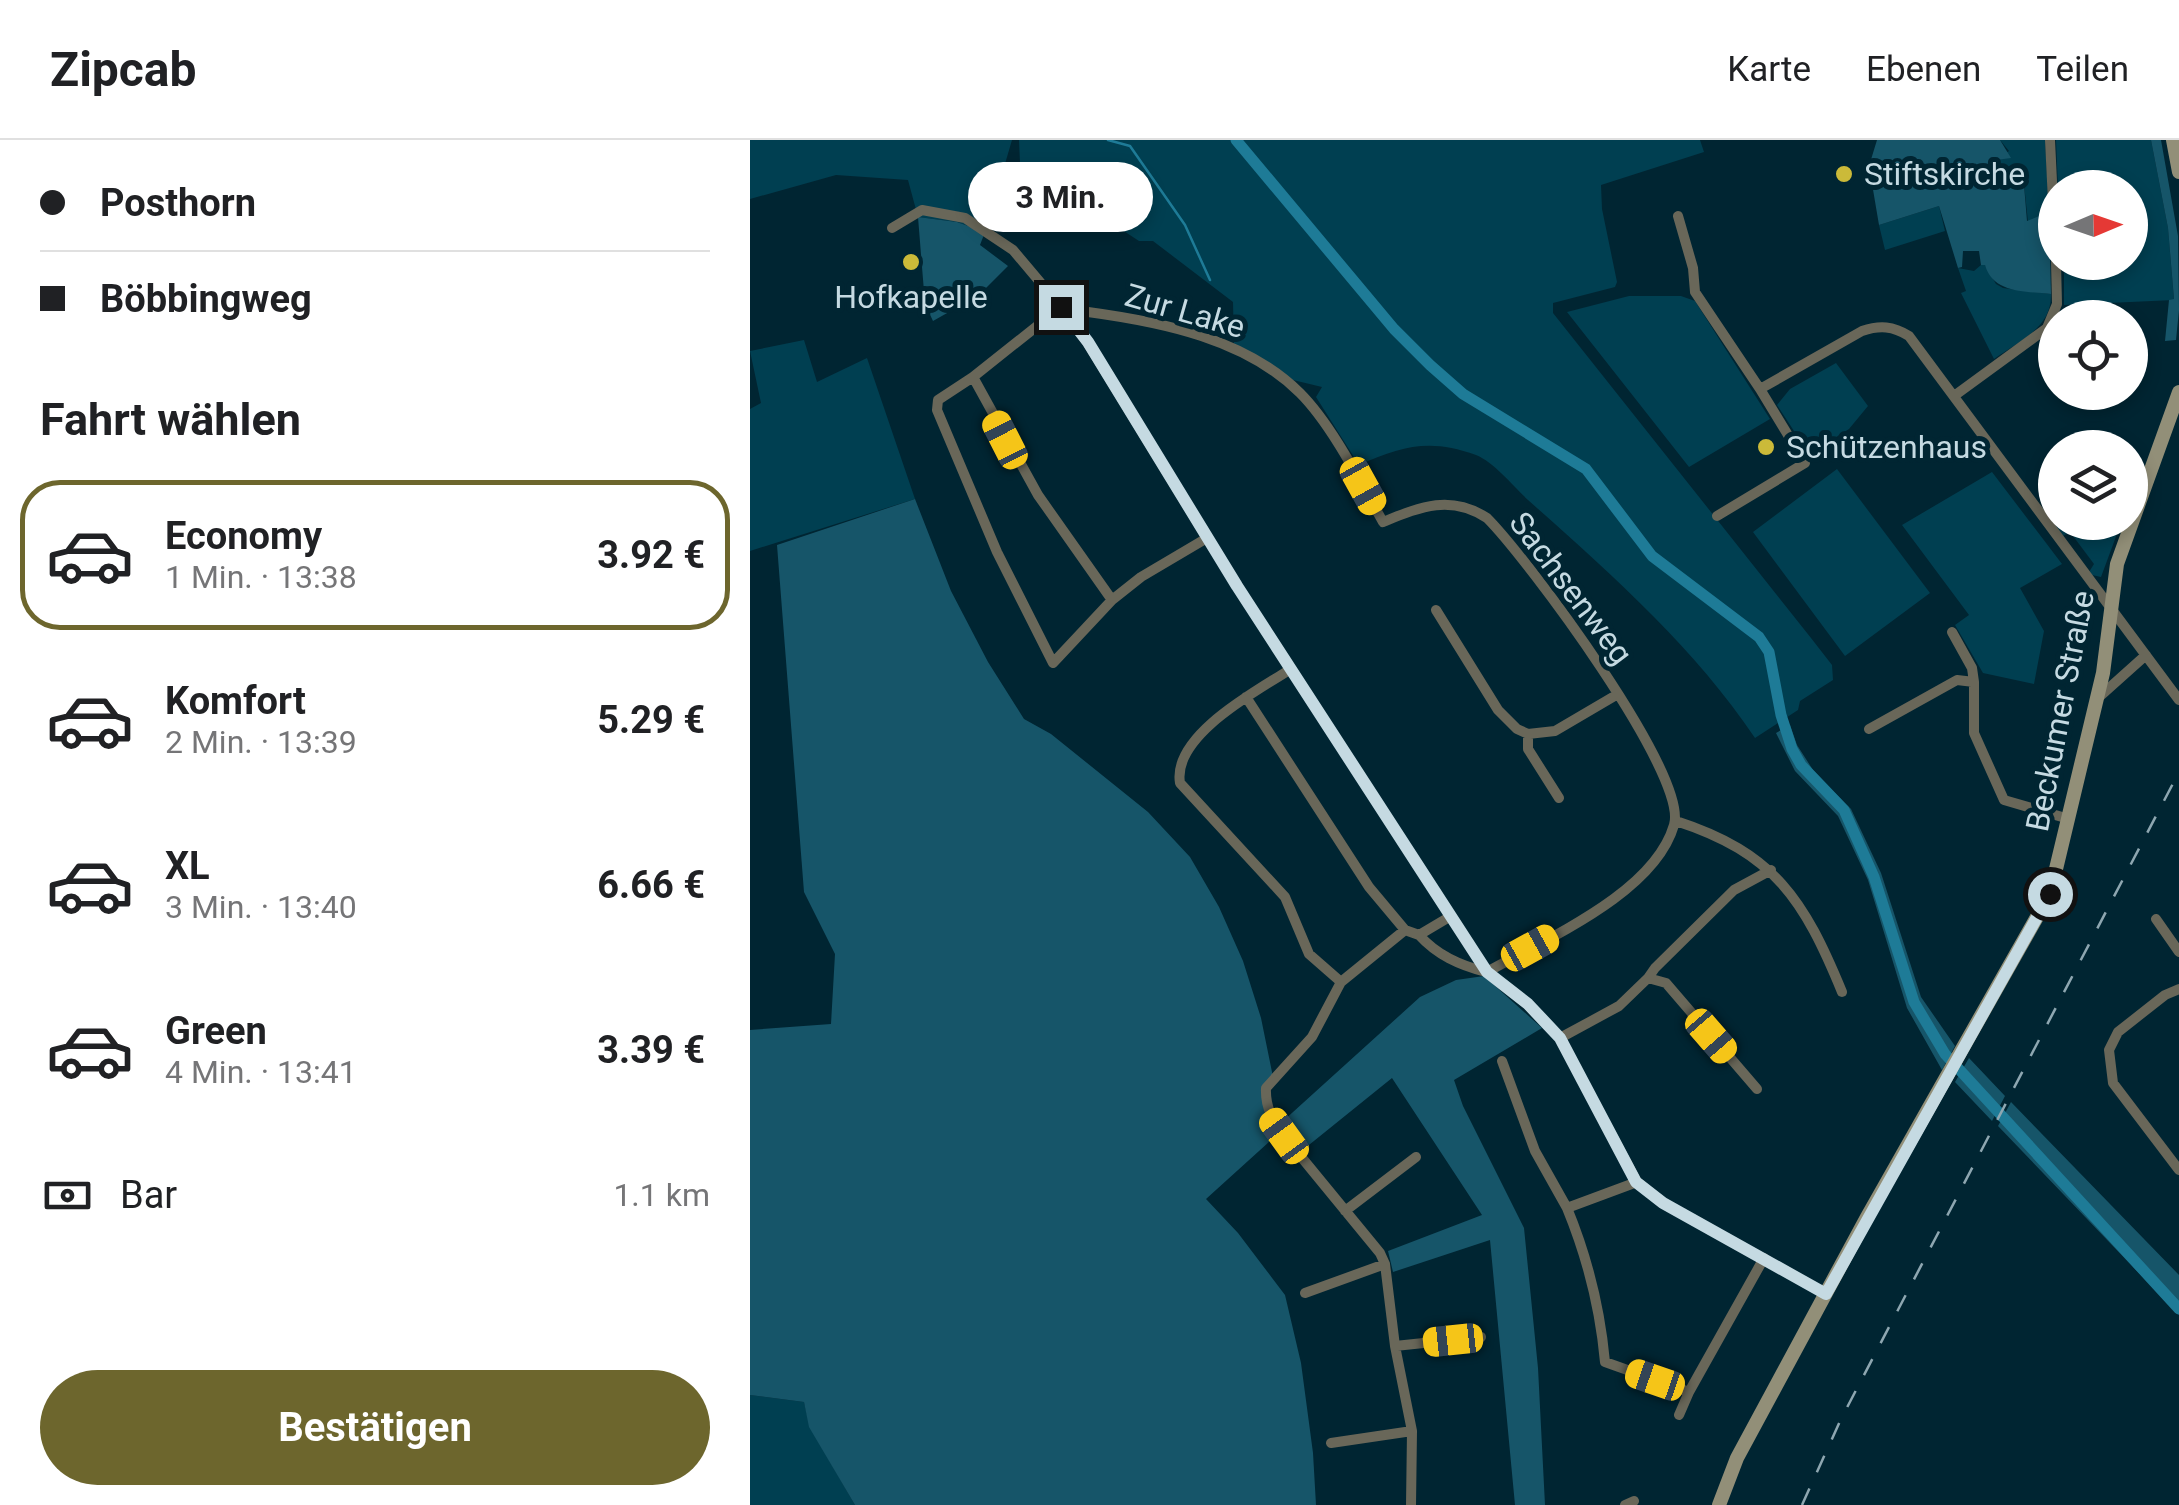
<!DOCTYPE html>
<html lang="de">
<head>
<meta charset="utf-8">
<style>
  body { margin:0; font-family:Roboto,sans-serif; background:#f2f2f2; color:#202124; height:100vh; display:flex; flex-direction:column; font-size:38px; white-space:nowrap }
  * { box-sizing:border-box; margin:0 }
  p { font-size:32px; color:#757577 }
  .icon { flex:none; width:55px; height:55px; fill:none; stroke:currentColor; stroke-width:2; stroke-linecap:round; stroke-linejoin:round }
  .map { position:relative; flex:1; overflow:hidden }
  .drawer { display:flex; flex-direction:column; background:#fff; width:750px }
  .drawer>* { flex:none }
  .banner { display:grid; align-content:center; height:220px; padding:0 40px; background:#fff }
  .needle { width:65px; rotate:88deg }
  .tools { position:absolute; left:1288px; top:30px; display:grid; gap:20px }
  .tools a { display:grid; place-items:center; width:110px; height:110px; border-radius:50%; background:#fff; box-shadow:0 5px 15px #0003; font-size:50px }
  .end { position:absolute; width:45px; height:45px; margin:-22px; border:12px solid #c5dae2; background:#111; box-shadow:0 0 0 5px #111 }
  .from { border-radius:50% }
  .bubble { position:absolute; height:70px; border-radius:35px; background:#fff; box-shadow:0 5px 15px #0003; font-size:32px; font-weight:700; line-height:70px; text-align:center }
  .car { position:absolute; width:30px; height:60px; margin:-30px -15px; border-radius:12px; box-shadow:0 0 8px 2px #0007; background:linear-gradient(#f5c518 24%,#345 0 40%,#f5c518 0 76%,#345 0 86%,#f5c518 0) }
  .banner b { display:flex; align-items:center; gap:35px; height:95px; font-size:38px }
  .banner b+b { border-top:2px solid #e0e0e0 }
  .banner i { width:25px; height:25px; background:#202124 }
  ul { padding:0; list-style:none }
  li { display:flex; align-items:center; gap:30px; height:150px; margin:0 20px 15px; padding:0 20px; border:5px solid transparent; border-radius:40px }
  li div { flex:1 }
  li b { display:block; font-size:38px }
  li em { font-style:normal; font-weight:700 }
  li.active { border-color:#6d662d }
  li>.icon { width:90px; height:90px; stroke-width:1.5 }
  h2 { padding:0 40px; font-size:45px; line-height:120px }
  .pay { display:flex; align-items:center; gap:25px; height:110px; padding:0 40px; font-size:38px }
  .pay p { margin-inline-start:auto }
  .action { display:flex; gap:20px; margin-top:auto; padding:20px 40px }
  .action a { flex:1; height:115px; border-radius:60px; background:#6d662d; color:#fff; font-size:40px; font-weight:700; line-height:115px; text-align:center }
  header { display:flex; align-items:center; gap:60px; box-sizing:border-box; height:140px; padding:0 50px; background:#fff; border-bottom:2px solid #e0e0e0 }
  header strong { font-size:48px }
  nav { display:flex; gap:55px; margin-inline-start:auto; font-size:35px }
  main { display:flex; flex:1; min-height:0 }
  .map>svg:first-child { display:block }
  .green { fill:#003f51 }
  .forest { fill:#165569 }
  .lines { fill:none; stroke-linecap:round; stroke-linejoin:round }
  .stream { stroke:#1e7b97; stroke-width:2.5 }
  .canal { stroke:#1e7b97; stroke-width:11 }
  .minor { stroke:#696759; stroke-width:10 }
  .secondary { stroke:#928f78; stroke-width:14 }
  .rail { stroke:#8ea7b1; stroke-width:2.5; stroke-dasharray:18 18; stroke-linecap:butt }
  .route { stroke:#c5dae2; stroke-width:12 }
  .poi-dot { fill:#cbba39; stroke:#002532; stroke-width:4 }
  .labels { text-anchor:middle; stroke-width:10; stroke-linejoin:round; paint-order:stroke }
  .poi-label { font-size:32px; fill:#c5dae2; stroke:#002532; text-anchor:start }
  .street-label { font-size:32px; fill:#c5dae2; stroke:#002532 }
</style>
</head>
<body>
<header>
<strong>Zipcab</strong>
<nav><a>Karte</a><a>Ebenen</a><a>Teilen</a></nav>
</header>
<main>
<section class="drawer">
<div class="banner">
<b><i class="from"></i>Posthorn</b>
<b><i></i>Böbbingweg</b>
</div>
<h2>Fahrt wählen</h2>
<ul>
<li class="active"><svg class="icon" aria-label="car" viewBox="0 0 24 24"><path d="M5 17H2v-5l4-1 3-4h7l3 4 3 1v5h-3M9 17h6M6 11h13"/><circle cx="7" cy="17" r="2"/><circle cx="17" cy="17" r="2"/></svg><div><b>Economy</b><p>1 Min. · 13:38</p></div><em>3.92 €</em></li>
<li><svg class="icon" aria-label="car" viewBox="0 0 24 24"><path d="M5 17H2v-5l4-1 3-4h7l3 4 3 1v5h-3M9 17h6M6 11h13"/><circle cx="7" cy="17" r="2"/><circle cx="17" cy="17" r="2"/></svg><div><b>Komfort</b><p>2 Min. · 13:39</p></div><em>5.29 €</em></li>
<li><svg class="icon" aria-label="car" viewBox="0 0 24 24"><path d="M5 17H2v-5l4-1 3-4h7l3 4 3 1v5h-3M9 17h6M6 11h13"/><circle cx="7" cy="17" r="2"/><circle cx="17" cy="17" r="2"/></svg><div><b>XL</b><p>3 Min. · 13:40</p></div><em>6.66 €</em></li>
<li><svg class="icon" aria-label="car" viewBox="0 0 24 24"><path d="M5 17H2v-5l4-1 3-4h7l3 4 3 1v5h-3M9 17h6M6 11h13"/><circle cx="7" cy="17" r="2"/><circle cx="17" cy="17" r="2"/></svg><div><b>Green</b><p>4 Min. · 13:41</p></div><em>3.39 €</em></li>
</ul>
<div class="pay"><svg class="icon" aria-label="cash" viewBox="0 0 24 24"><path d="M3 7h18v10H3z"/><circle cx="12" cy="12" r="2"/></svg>Bar<p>1.1 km</p></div>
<div class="action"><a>Bestätigen</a></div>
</section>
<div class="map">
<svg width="1429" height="1365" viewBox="0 0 1429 1365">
  <rect width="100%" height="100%" fill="#002532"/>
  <path class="green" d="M0,0H262L235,92L207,82L168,77L158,40L86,35L0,59Z
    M269,0H950L954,12L851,45L852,69L867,142L865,147L803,163V173L1061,498L1082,525L1083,540L1050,561L1048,570L1005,598C944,507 859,432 778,360C763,346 745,323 726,315C680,298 652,306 609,325L566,257L572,247L543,240L484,207L483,162L403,101H389L270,23Z
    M1250,0H1295L1299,72L1278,82L1273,34L1247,35L1245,20L1259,11Z
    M1306,0H1401L1418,88L1424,160L1314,165V123L1380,122V48L1308,47Z
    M1189,66L1195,91L1135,110L1129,85Z
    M1231,125H1235L1246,144L1253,148L1301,154C1302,188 1269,201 1244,219L1211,153L1216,151L1208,128L1224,131Z
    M879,156H931L945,161L1020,279L939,327L817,172Z
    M54,200L67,242L117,218L165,359L0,411V269L11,263L0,211Z
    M1086,223L1118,266L1099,289L1059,314L1027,265L1040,249Z
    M1087,329L1180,453L1095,516L1003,392Z
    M1242,332L1312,424L1270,448L1294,491L1284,544L1233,533L1205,485L1219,475L1152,385Z
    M1308,382L1371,383L1351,437L1342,435L1339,432L1344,424L1320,392L1313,396L1305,385Z
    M0,1255L54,1262L60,1287L105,1365H0Z"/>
  <path class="forest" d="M1127,0H1250L1261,18L1246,20L1247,34L1273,33L1277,81L1299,72L1301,154C1277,151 1243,154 1235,125H1231L1229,111H1213L1212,127L1208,128L1189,66L1129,85L1119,26Z
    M1401,0H1411L1428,96L1429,170L1426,200L1415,201L1419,160L1424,159L1418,88Z
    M168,77L207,82L235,92L230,105L258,126L229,155L183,181L175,164Z
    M165,359L201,451L238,522L274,579L301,594L398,672L440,717L469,767L493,821L511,878L523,937L514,959L530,992L456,1059L488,1093L535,1155L551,1223L563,1313L566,1365H105L59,1287L54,1262L0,1255V890L81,884L85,814L54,752L27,405Z
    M1040,585L1047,605L1063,630L1101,669L1131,733L1171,857L1205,906L1192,930L1157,868L1118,740L1088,676L1045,631L1026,593Z
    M734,836L792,888L704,940L713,966L774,1088L788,1228L795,1365H765L740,1100L643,1132L638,1111L732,1075L642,938L554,1009L532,982L670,857L706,840Z
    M1219,918L1255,956L1242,981L1205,942Z
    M1261,962L1429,1135V1175L1248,986Z"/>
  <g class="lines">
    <path class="stream" d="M358,0L380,6L435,85L460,140"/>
    <path class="canal" d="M486,0L644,189L680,225L713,254L836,329L902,416L1009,497L1019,512L1031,575L1042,609L1051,625L1094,670L1124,737L1164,862L1195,914L1429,1169"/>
    <path class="minor" d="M1300,0L1305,103
      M928,76L943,128L945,152L1010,249
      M142,88L172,70L215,78L263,110L311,167L337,202L475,427L737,832L777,864L810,898L887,1042L913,1063L1076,1154
      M311,167L223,237L188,260L187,270L247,412L303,523L362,460L391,437L457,398
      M322,182L338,172C412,182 496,199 550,253C582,285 611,343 633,382C670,367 700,354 737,378C777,418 939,635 924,685C904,754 795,799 737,832
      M223,237L288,355L362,460
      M1204,256L1297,188L1307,164L1306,122
      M967,376L1055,323L1010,249L1112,191C1130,185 1143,186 1159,196L1429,560
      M686,470L748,570L767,589L778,594L805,591L868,554
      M1202,492L1222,528L1224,542
      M541,529C506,551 422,596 430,643L535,757L559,814L591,842
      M496,557L619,747L655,790
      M1348,558L1396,515
      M1119,589L1207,540L1224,542V593L1254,660L1319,679
      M778,594V609L809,658
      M926,681C1025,713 1054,760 1092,852
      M1406,779L1429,812
      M669,795C687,815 709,825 736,832
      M669,795L701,776
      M898,838L905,828L984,750L1021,730
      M1429,849L1415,855L1368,892L1359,910L1363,943L1429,1030
      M810,898L869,866L898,838L916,843L1007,949
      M752,921L785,1011L817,1068
      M887,1042L817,1068C838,1119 850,1167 855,1222L939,1252L1014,1118
      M595,1071L666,1017
      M555,1153L635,1124
      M645,1206L731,1197
      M929,1275L939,1252
      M581,1303L662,1291
      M661,1365L662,1291L645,1206L635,1124L630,1113L534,996C523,980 515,968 516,948L562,897L591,842L655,790L669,795
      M875,1365L884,1361"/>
    <path class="secondary" d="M1423,0L1429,32
      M969,1365L987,1318L1117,1077L1300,754L1353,533L1367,424L1429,252"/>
    <path class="rail" d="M1052,1365L1091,1279L1429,632"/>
  </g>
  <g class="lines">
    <path class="route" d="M311,167L338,202L487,446L737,832L778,864L810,898L886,1042L913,1063L1076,1154L1300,754"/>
  </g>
  <g class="poi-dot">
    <circle cx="1094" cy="34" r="10"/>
    <circle cx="161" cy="122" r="10"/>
    <circle cx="1016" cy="307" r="10"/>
  </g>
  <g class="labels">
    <g class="poi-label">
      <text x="1114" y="45">Stiftskirche</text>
      <text x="161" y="168" text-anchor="middle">Hofkapelle</text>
      <text x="1036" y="318">Schützenhaus</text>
    </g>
    <g class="street-label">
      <text transform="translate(435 171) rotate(16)" y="11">Zur Lake</text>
      <text transform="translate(821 448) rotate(53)" y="11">Sachsenweg</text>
      <text transform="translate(1310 571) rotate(-79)" y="11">Beckumer Straße</text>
    </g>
  </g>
</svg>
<div class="tools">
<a><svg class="needle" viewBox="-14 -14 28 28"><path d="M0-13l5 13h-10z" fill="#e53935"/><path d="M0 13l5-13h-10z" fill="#757577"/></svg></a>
<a><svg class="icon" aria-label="locate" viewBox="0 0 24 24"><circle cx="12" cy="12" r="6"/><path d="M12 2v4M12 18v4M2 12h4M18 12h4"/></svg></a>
<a><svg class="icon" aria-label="layers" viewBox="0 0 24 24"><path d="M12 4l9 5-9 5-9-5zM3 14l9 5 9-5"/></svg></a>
</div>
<i class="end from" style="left:1300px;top:754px"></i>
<i class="end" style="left:311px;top:167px"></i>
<div class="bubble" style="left:218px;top:22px;width:185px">3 Min.</div>
<i class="car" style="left:255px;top:300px;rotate:333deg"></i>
<i class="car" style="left:613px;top:346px;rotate:151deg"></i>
<i class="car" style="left:780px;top:808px;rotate:61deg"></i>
<i class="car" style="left:961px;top:896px;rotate:139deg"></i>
<i class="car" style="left:534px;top:996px;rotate:324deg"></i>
<i class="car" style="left:703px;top:1200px;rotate:264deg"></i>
<i class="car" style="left:905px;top:1240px;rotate:289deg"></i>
</div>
</main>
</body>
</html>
